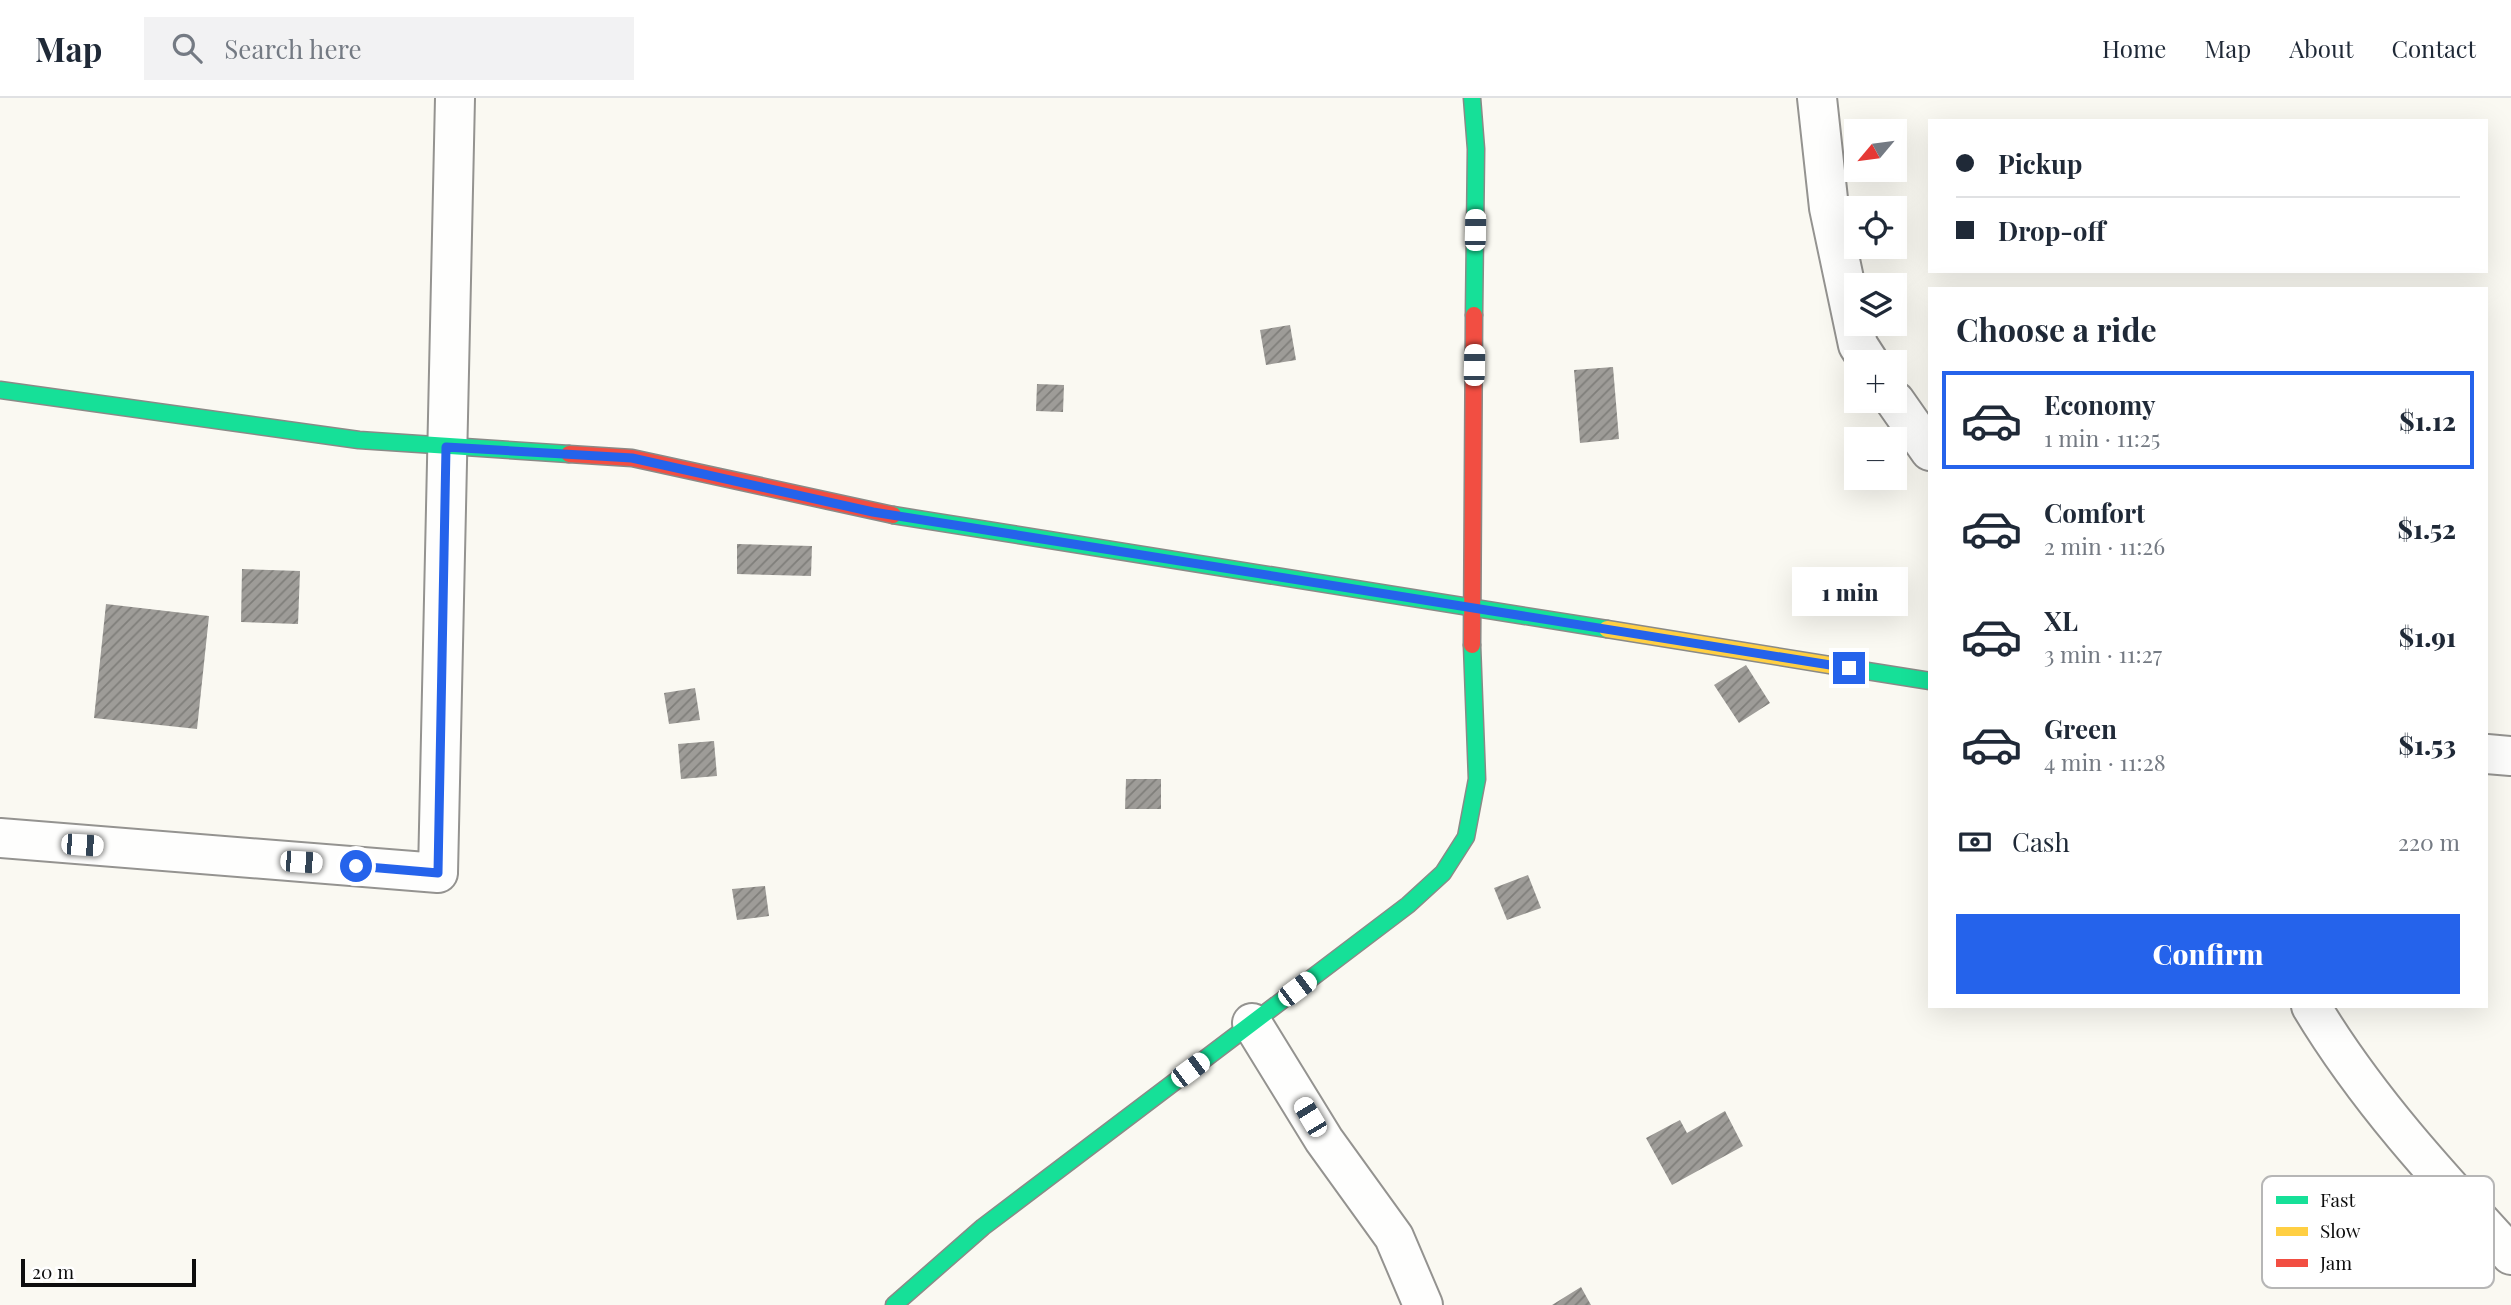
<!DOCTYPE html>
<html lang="en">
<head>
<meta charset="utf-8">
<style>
  body { margin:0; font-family:"Playfair Display",serif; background:#f2f2f3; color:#1f2937; height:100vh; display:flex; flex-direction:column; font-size:26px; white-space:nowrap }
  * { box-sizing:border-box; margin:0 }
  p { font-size:23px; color:#747a83 }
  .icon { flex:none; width:38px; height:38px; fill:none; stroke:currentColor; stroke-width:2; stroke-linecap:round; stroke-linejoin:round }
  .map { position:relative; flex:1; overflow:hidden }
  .details { position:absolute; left:1928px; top:189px; width:560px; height:721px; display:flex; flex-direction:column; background:#fff; border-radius:0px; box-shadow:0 7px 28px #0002 }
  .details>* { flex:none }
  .banner { position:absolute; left:1928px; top:21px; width:560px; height:154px; border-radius:0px; box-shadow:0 7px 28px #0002; display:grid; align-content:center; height:154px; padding:0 28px; background:#fff }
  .needle { width:46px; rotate:241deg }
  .buttons { position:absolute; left:1844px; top:21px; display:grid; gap:14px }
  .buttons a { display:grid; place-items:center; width:63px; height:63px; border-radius:0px; background:#fff; box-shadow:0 7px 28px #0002; font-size:35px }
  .scale { position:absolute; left:21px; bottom:18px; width:175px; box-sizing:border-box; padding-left:7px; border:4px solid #0d0d0d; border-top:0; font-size:19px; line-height:24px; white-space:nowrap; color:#0d0d0d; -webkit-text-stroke:5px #fff; paint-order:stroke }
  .end { position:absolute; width:32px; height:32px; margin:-16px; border:9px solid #2563eb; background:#fff; box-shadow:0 0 0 4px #fff }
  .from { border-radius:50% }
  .bubble { position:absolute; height:49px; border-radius:0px; background:#fff; box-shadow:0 7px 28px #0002; font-size:23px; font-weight:800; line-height:49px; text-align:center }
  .car { position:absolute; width:21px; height:42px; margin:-21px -10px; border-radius:9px; box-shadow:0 0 5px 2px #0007; background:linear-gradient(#fff 24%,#345 0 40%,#fff 0 76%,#345 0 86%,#fff 0) }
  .banner b { display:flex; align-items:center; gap:24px; height:66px; font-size:26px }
  .banner b+b { border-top:2px solid #e0e1e3 }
  .banner i { width:18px; height:18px; background:#1f2937 }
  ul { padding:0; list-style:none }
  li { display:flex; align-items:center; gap:21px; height:98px; margin:0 14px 10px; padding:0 14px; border:4px solid transparent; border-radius:0px }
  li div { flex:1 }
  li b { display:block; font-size:26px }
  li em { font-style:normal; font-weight:800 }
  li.active { border-color:#2563eb }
  li>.icon { width:63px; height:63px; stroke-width:1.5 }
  h2 { padding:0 28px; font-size:32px; line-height:84px }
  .pay { display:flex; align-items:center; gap:18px; height:77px; padding:0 28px; font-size:26px }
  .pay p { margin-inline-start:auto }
  .primary-button { display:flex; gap:14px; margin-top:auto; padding:14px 28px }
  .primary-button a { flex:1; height:80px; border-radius:0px; background:#2563eb; color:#fff; font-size:28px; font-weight:800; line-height:80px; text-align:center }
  header { display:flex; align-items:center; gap:42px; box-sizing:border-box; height:98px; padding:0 35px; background:#fff; border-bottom:2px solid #e0e1e3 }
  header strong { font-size:33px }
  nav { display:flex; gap:38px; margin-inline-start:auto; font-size:24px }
  .search { width:490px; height:63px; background:#f2f2f3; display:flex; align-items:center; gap:18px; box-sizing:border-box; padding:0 24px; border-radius:0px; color:#747a83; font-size:26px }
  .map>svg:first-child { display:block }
  .building { fill:url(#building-hatch) }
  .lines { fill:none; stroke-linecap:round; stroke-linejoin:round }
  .street-casing { stroke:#949390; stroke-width:42 }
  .fast-casing { stroke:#8a8a87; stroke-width:19 }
  .slow-casing { stroke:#8a8a87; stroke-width:19 }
  .jam-casing { stroke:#8a8a87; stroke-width:19 }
  .street { stroke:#fefefd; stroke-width:38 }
  .fast { stroke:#16e098; stroke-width:16 }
  .slow { stroke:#ffcf43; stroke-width:16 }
  .jam { stroke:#f24e42; stroke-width:16 }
  .route { stroke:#2563eb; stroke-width:9 }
  .key { fill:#fff; stroke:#b6b6b6; stroke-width:2 }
  .key-label { font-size:19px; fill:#0d0d0d }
</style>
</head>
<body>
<header>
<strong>Map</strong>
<div class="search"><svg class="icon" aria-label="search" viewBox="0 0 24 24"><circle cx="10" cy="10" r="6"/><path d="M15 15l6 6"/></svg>Search here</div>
<nav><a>Home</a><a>Map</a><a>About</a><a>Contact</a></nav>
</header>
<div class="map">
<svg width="2511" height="1207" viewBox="0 0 2511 1207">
  <defs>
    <pattern id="building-hatch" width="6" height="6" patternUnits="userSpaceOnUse" patternTransform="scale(1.75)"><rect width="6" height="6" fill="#9e9c98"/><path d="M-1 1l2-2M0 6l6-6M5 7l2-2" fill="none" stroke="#7f7e7a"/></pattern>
  </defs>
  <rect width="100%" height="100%" fill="#faf9f2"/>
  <path class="building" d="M1290,227L1296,262L1266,267L1260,232Z
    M1613,269L1619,341L1580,345L1574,272Z
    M1037,286L1064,287L1063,314L1036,313Z
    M737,446L812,448L811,478L737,476Z
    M242,471L300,473L298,526L241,524Z
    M106,506L209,518L197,631L94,620Z
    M1746,567L1770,605L1739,625L1714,587Z
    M695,590L700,622L669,626L664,595Z
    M714,643L717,678L681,681L678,646Z
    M1126,681H1161V711H1125Z
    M1528,777L1541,810L1507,822L1494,790Z
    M765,788L769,818L737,822L732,791Z
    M1725,1013L1743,1048L1672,1087L1646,1040L1680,1022L1687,1035Z
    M1581,1189L1591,1207H1552Z"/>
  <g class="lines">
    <g class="street-casing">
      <path id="street" d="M1817,0L1829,110L1858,247L1869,264
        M1895,303L1930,353
        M2487,656L2511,658
        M0,740L438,775L455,0
        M2311,908C2366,1000 2439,1079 2511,1157
        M1252,925L1324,1042L1394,1139L1423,1207"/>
    </g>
    <g class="fast-casing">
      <path id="fast" d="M1472,0L1476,51L1474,217
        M0,292L359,342L569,356
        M893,417L1607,531
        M1842,569L1930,583
        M894,1207L983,1129L1408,807L1443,775L1466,739L1477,681L1472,547"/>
    </g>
    <g class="slow-casing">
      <path id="slow" d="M1607,531L1842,569"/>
    </g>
    <g class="jam-casing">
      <path id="jam" d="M569,356L632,360L893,417
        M1472,547L1474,217"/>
    </g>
    <use href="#street" class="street"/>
    <use href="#fast" class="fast"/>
    <use href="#slow" class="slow"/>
    <use href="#jam" class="jam"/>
  </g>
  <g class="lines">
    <path class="route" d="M356,768L438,775L446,349L632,360L873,414L1849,570"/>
  </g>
  <rect x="2262" y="1078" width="232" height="112" rx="10" class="key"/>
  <rect x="2276" y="1098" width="32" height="8" fill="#16e098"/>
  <rect x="2276" y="1129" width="32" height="9" fill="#ffcf43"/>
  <rect x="2276" y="1161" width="32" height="8" fill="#f24e42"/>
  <g class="key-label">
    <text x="2320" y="1109">Fast</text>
    <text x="2320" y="1140">Slow</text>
    <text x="2320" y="1172">Jam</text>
  </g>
</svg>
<div class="buttons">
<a><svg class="needle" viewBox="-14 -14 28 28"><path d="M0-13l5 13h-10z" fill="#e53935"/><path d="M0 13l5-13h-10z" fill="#747a83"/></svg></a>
<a><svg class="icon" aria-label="locate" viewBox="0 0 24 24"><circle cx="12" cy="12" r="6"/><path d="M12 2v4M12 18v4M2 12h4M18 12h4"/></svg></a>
<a><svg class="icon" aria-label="layers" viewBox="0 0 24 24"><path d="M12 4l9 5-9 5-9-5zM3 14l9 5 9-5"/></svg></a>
<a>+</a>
<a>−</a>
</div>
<div class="scale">20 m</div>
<i class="end from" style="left:356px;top:768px"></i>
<i class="end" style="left:1849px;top:570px"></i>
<div class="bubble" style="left:1792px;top:469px;width:116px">1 min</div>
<i class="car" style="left:1475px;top:132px;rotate:1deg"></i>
<i class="car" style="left:1474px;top:267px;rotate:1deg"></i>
<i class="car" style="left:82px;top:747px;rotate:94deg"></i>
<i class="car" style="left:301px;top:764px;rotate:94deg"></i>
<i class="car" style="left:1297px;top:891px;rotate:53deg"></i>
<i class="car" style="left:1190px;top:972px;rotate:53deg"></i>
<i class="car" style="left:1310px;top:1019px;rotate:329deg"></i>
<div class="banner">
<b><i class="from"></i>Pickup</b>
<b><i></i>Drop-off</b>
</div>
<section class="details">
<h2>Choose a ride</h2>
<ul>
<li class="active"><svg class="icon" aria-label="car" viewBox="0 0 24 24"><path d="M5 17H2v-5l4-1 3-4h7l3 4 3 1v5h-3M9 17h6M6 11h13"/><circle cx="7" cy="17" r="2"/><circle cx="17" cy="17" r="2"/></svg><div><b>Economy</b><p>1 min · 11:25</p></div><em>$1.12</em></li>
<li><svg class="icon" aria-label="car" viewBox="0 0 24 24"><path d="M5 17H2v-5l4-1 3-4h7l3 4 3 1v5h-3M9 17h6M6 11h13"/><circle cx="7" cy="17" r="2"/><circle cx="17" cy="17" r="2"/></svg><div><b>Comfort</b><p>2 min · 11:26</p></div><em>$1.52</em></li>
<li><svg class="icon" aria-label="car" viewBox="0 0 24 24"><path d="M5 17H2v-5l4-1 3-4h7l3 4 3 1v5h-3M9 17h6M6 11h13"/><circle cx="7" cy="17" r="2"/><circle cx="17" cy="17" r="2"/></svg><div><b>XL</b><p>3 min · 11:27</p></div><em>$1.91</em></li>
<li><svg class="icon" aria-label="car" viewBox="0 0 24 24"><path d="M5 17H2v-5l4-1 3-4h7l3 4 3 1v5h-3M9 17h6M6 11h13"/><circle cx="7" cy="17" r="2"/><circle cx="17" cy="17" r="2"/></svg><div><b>Green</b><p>4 min · 11:28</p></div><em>$1.53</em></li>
</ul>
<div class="pay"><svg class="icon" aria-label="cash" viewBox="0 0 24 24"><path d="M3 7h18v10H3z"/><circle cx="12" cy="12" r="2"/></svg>Cash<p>220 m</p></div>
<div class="primary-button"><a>Confirm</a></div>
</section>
</div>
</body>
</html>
